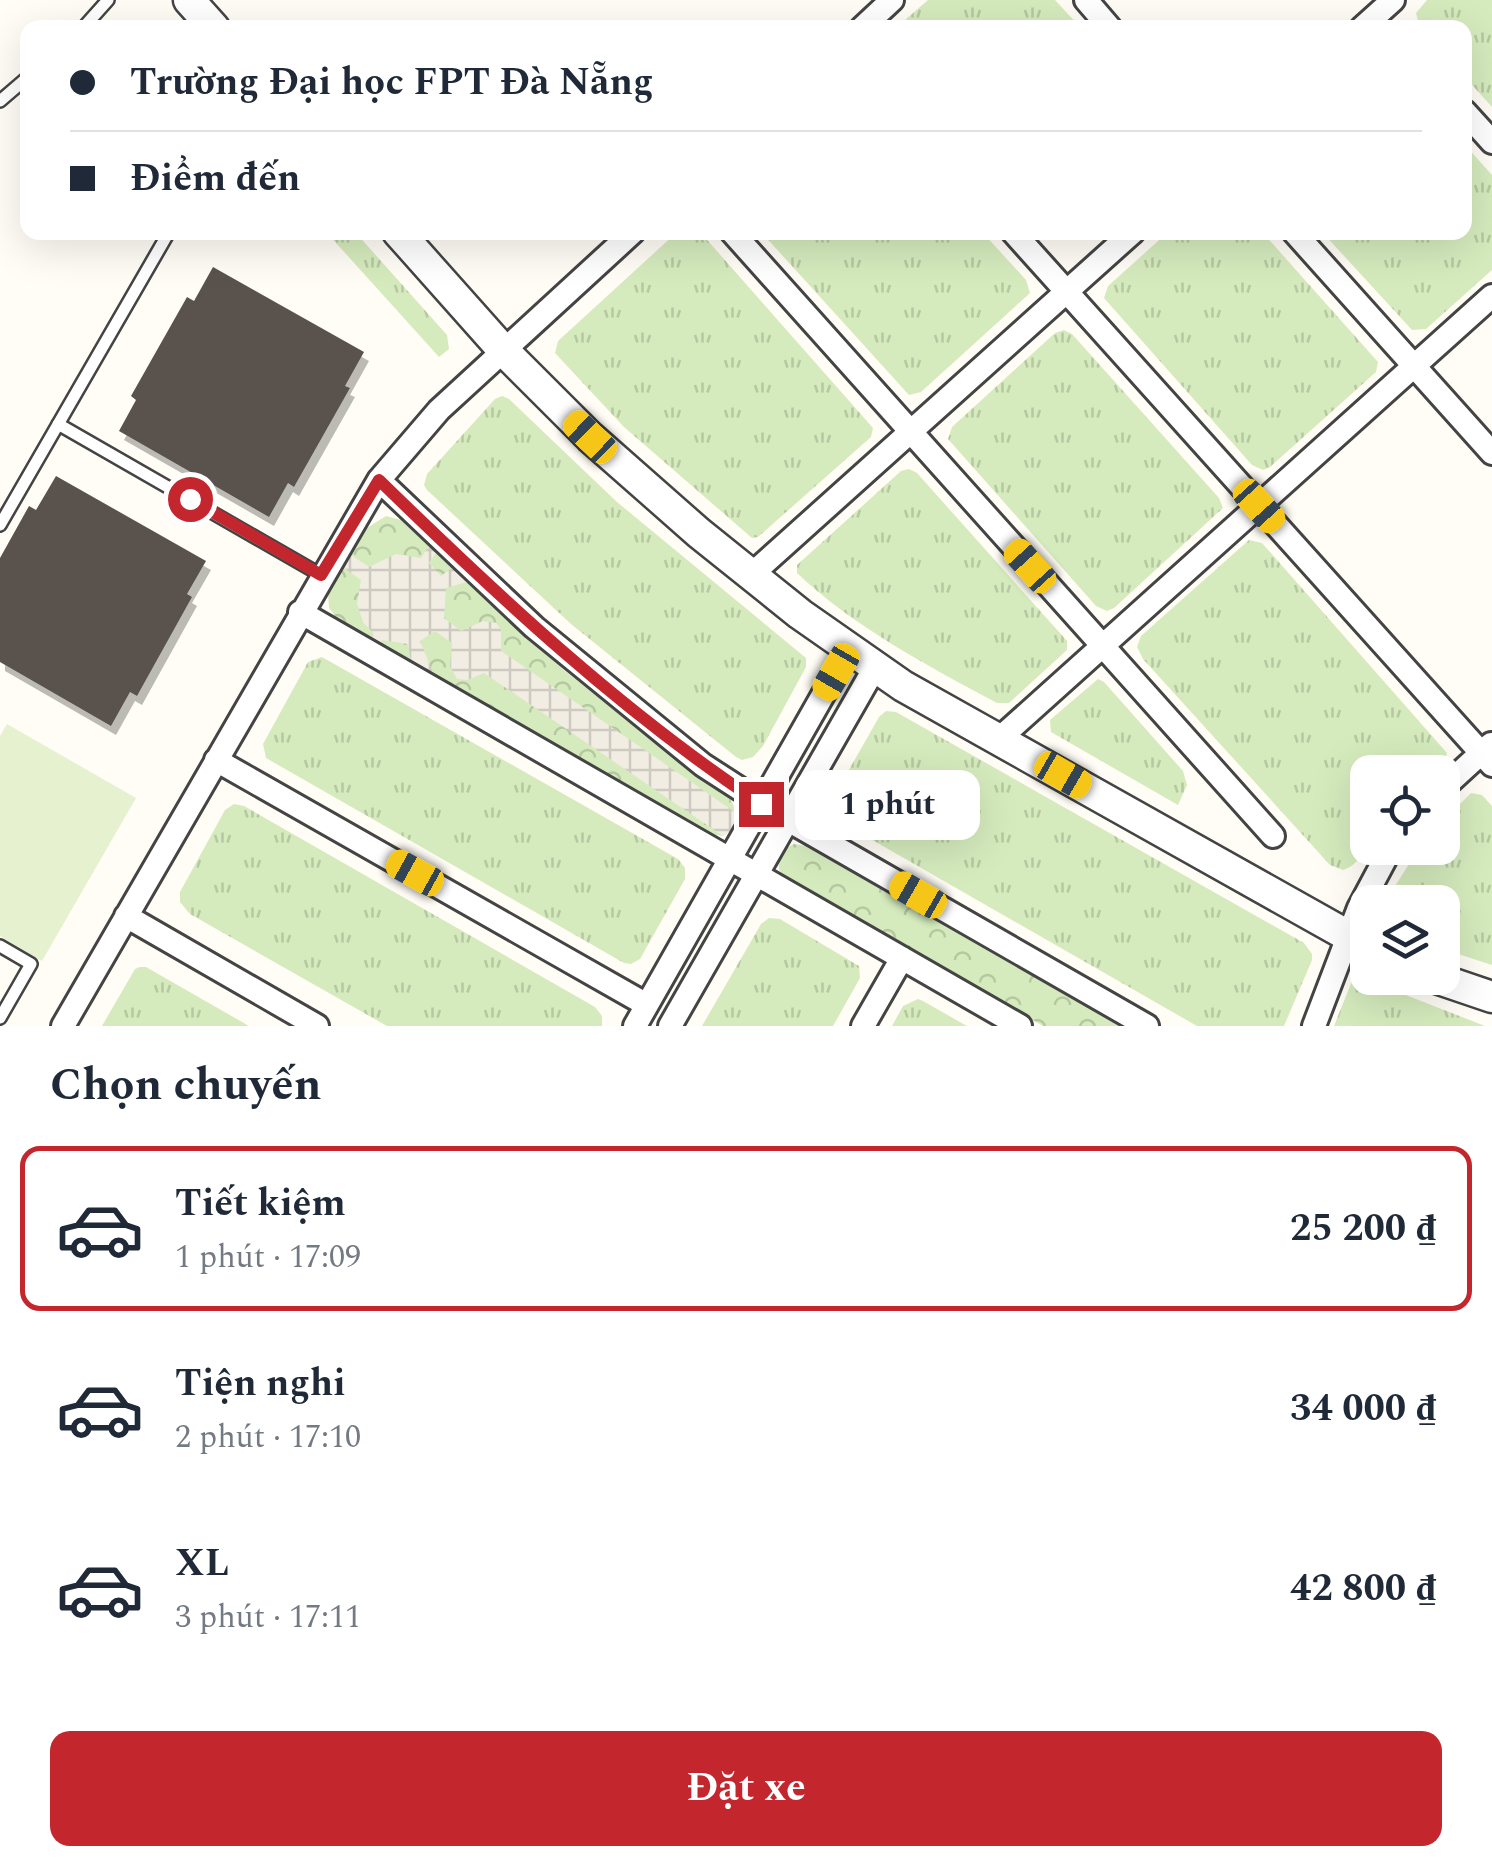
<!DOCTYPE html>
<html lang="vi">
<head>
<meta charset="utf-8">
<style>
  body { margin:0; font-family:Spectral,serif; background:#f2f2f3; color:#1f2937; height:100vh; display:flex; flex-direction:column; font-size:38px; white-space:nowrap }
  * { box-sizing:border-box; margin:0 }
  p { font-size:32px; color:#747a83 }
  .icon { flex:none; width:55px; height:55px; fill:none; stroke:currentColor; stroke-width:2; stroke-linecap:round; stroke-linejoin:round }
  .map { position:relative; height:1026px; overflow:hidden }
  .details { display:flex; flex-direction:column; background:#fff; flex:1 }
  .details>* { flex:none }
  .top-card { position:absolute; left:20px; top:20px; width:1452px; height:220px; border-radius:20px; box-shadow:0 10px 40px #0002; display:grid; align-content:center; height:220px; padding:0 50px; background:#fff }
  .buttons { position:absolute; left:1350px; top:755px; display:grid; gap:20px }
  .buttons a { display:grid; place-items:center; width:110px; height:110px; border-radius:20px; background:#fff; box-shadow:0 10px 40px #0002; font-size:50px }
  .end { position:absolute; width:45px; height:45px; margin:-22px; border:12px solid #c4262e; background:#fff; box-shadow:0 0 0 5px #fff }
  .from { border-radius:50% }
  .bubble { position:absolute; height:70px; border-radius:20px; background:#fff; box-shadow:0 10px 40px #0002; font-size:32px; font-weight:700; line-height:70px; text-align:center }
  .car { position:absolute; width:30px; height:60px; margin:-30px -15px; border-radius:12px; box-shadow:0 0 8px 2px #0007; background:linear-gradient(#f5c518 24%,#345 0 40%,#f5c518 0 76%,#345 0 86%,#f5c518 0) }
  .top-card b { display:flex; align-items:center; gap:35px; height:95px; font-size:38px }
  .top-card b+b { border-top:2px solid #e0e1e3 }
  .top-card i { width:25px; height:25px; background:#1f2937 }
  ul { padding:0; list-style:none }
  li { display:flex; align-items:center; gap:30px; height:165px; margin:0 20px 15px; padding:0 30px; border:5px solid transparent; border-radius:20px }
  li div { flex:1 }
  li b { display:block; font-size:38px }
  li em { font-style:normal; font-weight:700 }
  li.on { border-color:#c4262e }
  li>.icon { width:90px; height:90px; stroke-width:1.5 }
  h2 { padding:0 50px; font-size:45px; line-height:120px }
  .action { display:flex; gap:20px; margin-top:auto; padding:20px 50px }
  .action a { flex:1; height:115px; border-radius:20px; background:#c4262e; color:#fff; font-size:40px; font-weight:700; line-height:115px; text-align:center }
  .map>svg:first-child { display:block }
  .grass { fill:url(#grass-tufts) }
  .park { fill:url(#park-crowns) }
  .pitch { fill:#e6f2cf }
  .plaza { fill:url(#plaza-grid) }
  .building { fill:#5a524d; filter:url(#shadow) }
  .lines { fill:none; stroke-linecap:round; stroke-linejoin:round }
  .service-casing { stroke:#444; stroke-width:16 }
  .minor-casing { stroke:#444; stroke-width:28 }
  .tertiary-casing { stroke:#444; stroke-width:35 }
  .service { stroke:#fff; stroke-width:11 }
  .minor { stroke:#fff; stroke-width:22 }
  .tertiary { stroke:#fff; stroke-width:30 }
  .route { stroke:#c4262e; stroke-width:12 }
</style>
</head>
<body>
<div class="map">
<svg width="1492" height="1026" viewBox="0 0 1492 1026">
  <defs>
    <pattern id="grass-tufts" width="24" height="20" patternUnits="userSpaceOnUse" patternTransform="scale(2.5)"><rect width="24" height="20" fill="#d5ebbd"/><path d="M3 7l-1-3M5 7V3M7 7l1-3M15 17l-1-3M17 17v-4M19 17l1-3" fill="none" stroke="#b6c8a1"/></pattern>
    <pattern id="park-crowns" width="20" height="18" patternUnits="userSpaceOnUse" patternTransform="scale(2.5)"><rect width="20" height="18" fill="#d5ebbd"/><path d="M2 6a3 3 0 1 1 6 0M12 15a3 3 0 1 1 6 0" fill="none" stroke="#b6c8a1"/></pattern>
    <pattern id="plaza-grid" width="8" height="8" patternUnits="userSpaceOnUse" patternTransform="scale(2.5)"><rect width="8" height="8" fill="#f1ede2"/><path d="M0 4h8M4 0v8" fill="none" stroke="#cecac1"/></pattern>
    <filter id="shadow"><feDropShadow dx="5" dy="9" stdDeviation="0" flood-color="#0004"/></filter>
  </defs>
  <rect width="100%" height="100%" fill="#fffdf5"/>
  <path class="grass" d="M928,0H1055L1080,27H897Z
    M1427,0H1492V107L1465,77V28L1419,25L1416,13Z
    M1465,145L1492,175V270L1426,329L1412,330L1323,233L1465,232Z
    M327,233H356L447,335L449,349L439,357Z
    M676,233H701L873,428L871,437L758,537L752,538L624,427L555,353L558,341Z
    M762,233H983L1026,280L1030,293L921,392L909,395Z
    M1167,233H1263L1378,362L1376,372L1270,467L1263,470L1252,465L1104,298L1108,286Z
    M1064,330L1072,334L1219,498L1223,508L1114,608L1107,611L1096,606L948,439L952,427L1055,333Z
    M502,396L509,399L617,502L806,658V667L763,746L753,757L742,760L736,757L571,624L427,490L424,485L427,474L495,399Z
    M909,469L917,473L1067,641V650L1009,703H997C928,666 854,627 797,573V565L901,471Z
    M1249,540L1262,543L1447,753L1444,763L1433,772H1368C1368,803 1379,858 1343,870L1330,865L1143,659L1137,647L1141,636Z
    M322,657L678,859L685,868V879L640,959L631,964L624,963L266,758L263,744L308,662Z
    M1098,679L1104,682L1183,771L1187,785L1178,805L1051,732L1050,720Z
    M886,711L896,712L1304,943L1312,954V960L1284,1026H1197L834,818L829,805L879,717Z
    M1471,793L1482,795L1492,806V965L1443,949L1442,902H1385L1419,848H1442L1443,821Z
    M234,804L244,806L595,1007L602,1016V1026H387L190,914L180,902V892L225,810Z
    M769,918L780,919L859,966L860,978L833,1026H702L761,924Z
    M140,967H146L249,1026H102L135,969Z
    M1352,981H1370L1485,1026H1334Z
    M918,999L923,1001L967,1026H892L903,1006Z"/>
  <path class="park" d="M386,516L401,520L565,671L730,799L740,817L732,830L723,836L710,834L339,621L329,608L328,593L367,528Z
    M794,844L805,846L1121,1026H1043L787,879L780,872C776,859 782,849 794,844Z"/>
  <path class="pitch" d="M7,724L136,798L42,961L0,936V736Z"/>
  <path class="plaza" d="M429,546L436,553L429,563L441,576L452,568L467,582L446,588L444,618L461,631L483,621L496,623L501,630V651L739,815L732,830L723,836L484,673L468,680L457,679L450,666L452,643L435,631L420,641L434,675L411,662L408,644L382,640L379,644L371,640L374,634L363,622L357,604L361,580L344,568L351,555L369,567L396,554L421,558Z"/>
  <path class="building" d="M213,267L364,352L345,386L350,388L294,487L288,483L269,517L119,431L136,400L131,396L187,297L194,301Z
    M56,476L206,561L187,594L192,597L137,696L130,692L111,726L0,662V558L29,506L36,510Z"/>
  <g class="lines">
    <g class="service-casing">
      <path id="service" d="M83,28L108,0
        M0,101L28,77
        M58,424L321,575
        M0,525L169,232
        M0,946L31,964L0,1018"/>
    </g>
    <g class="minor-casing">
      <path id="minor" d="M1086,0L1110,28
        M862,28L892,0
        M1362,28L1393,0
        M1465,112L1492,142
        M732,232L1273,836
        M1013,232L1492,765
        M1294,232L1492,453
        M379,480L534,627L703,765L788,820L1147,1026
        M751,575L1133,232
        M300,612L1020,1026
        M999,739L1492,296
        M216,760L647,1005
        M1442,789L1491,744
        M126,916L317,1026
        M63,1026L379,480L439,410L633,232
        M635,1026L848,651
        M670,1026L874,669
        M863,1026L902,958
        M1314,1026L1359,908L1391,848"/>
    </g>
    <g class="tertiary-casing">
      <path id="tertiary" d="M189,0L214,28
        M398,232L503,350L590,437L699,533L800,614L903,686L1368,947
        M1436,978L1492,997"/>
    </g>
    <use href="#service" class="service"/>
    <use href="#minor" class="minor"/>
    <use href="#tertiary" class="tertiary"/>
  </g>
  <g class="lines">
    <path class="route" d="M190,499L321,575L379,480C499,597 621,711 761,804"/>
  </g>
</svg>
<div class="buttons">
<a><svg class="icon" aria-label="locate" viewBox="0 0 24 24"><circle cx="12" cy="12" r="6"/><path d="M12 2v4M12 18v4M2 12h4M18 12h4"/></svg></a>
<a><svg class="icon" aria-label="layers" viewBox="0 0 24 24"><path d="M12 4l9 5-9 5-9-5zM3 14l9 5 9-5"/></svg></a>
</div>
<i class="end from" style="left:190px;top:499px"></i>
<i class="end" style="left:761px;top:804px"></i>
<div class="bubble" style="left:795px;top:770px;width:185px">1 phút</div>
<i class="car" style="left:590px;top:437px;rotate:314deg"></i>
<i class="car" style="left:1259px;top:506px;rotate:138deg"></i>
<i class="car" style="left:1030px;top:566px;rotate:318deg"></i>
<i class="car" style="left:836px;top:672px;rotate:210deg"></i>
<i class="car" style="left:1063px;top:775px;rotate:120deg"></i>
<i class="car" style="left:415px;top:873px;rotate:299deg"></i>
<i class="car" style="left:918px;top:895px;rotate:300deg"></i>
<div class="top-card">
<b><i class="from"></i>Trường Đại học FPT Đà Nẵng</b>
<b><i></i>Điểm đến</b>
</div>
</div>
<section class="details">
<h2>Chọn chuyến</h2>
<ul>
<li class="on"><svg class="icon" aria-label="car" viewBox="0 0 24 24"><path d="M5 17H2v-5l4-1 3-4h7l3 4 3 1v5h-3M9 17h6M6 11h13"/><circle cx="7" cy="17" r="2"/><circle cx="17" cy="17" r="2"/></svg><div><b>Tiết kiệm</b><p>1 phút · 17:09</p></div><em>25 200 ₫</em></li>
<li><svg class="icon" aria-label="car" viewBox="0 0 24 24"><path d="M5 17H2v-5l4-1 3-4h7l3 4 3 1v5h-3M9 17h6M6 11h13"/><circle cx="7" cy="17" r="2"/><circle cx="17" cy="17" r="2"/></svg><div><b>Tiện nghi</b><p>2 phút · 17:10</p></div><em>34 000 ₫</em></li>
<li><svg class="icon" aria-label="car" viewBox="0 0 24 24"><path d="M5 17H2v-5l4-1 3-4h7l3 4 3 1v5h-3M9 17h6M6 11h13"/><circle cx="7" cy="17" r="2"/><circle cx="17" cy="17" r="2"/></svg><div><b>XL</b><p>3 phút · 17:11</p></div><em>42 800 ₫</em></li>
</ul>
<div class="action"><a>Đặt xe</a></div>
</section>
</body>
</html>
